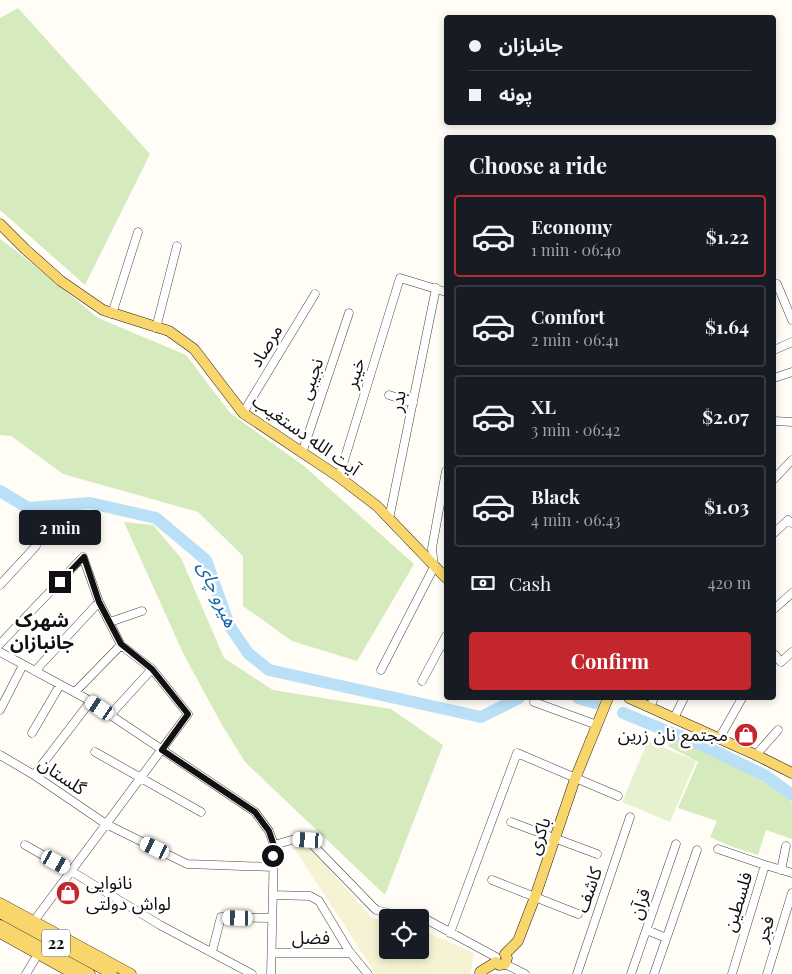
<!DOCTYPE html>
<html lang="en">
<head>
<meta charset="utf-8">
<style>
  body { margin:0; font-family:"Playfair Display","Noto Sans Arabic",serif; background:#242831; color:#f1f3f6; height:100vh; display:flex; flex-direction:column; font-size:19px; white-space:nowrap }
  * { box-sizing:border-box; margin:0 }
  p { font-size:16px; color:#9ea1a6 }
  .icon { flex:none; width:28px; height:28px; fill:none; stroke:currentColor; stroke-width:2; stroke-linecap:round; stroke-linejoin:round }
  .map { position:relative; flex:1; overflow:hidden }
  .details { position:absolute; left:444px; top:135px; width:332px; height:565px; display:flex; flex-direction:column; background:#171b24; border-radius:5px; box-shadow:0 2px 8px #0003 }
  .details>* { flex:none }
  .guide { position:absolute; left:444px; top:15px; width:332px; height:110px; border-radius:5px; box-shadow:0 2px 8px #0003; display:grid; align-content:center; height:110px; padding:0 25px; background:#171b24 }
  .buttons { position:absolute; left:379px; top:909px; display:grid; gap:10px }
  .buttons a { display:grid; place-items:center; width:50px; height:50px; border-radius:5px; background:#171b24; box-shadow:0 2px 8px #0003; font-size:25px }
  .end { position:absolute; width:22px; height:22px; margin:-11px; border:6px solid #111; background:#fff; box-shadow:0 0 0 2px #fff }
  .from { border-radius:50% }
  .bubble { position:absolute; height:35px; border-radius:5px; background:#171b24; box-shadow:0 2px 8px #0003; font-size:16px; font-weight:700; line-height:35px; text-align:center }
  .car { position:absolute; width:15px; height:30px; margin:-15px -8px; border-radius:6px; box-shadow:0 0 4px 1px #0007; background:linear-gradient(#fff 24%,#345 0 40%,#fff 0 76%,#345 0 86%,#fff 0) }
  .guide b { display:flex; align-items:center; gap:18px; height:48px; font-size:19px }
  .guide b+b { border-top:1px solid #363941 }
  .guide i { width:12px; height:12px; background:#f1f3f6 }
  ul { padding:0; list-style:none }
  li { display:flex; align-items:center; gap:15px; height:82px; margin:0 10px 8px; padding:0 15px; border:2px solid #363941; border-radius:5px }
  li div { flex:1 }
  li b { display:block; font-size:19px }
  li em { font-style:normal; font-weight:700 }
  li.selected { border-color:#c4262e }
  li>.icon { width:45px; height:45px; stroke-width:1.5 }
  h2 { padding:0 25px; font-size:22px; line-height:60px }
  .pay { display:flex; align-items:center; gap:12px; height:55px; padding:0 25px; font-size:19px }
  .pay p { margin-inline-start:auto }
  .primary-button { display:flex; gap:10px; margin-top:auto; padding:10px 25px }
  .primary-button a { flex:1; height:58px; border-radius:5px; background:#c4262e; color:#fff; font-size:20px; font-weight:700; line-height:58px; text-align:center }
  .map>svg:first-child { display:block }
  .farmland { fill:#f6f3d4 }
  .green { fill:#d5ebbd }
  .pitch { fill:#e6f2cf }
  .lines { fill:none; stroke-linecap:round; stroke-linejoin:round }
  .river { stroke:#b9e0f7; stroke-width:12 }
  .minor-casing { stroke:#444; stroke-width:9 }
  .major-casing { stroke:#222; stroke-width:11 }
  .minor { stroke:#fff; stroke-width:8 }
  .major { stroke:#f9d66b; stroke-width:10 }
  .route { stroke:#111; stroke-width:6 }
  .labels { text-anchor:middle; stroke-width:5; stroke-linejoin:round; paint-order:stroke }
  .shield { fill:#fff; stroke:#585858; stroke-width:1 }
  .shield-label { font-size:16px; font-weight:bold; fill:#111 }
  .street-label { font-size:18px; fill:#111; stroke:#fff }
  .poi-label { font-size:18px; fill:#111; stroke:#fff; text-anchor:end }
  .water-label { font-size:19px; font-style:italic; fill:#1768a6; stroke:#fff }
  .neighbourhood-label { font-size:19px; font-weight:bold; fill:#111; stroke:#fff }
</style>
</head>
<body>
<div class="map">
<svg width="792" height="974" viewBox="0 0 792 974">
  <rect width="100%" height="100%" fill="#fffdf5"/>
  <path class="farmland" d="M307,844L371,917L387,923L388,950H420V929L474,953L470,974H376L294,848Z"/>
  <path class="green" d="M18,8L150,154L85,285L0,210V18Z
    M0,239L15,250L98,318L186,355L230,413L304,466L414,564L357,661L292,641L243,606V556L198,512L63,474L11,436L0,435Z
    M124,522L153,525L181,558L224,658L273,690L391,709L443,745L385,895L245,762L222,725L183,653Z
    M671,736L744,770L788,797L792,803V839L766,830L758,855L730,846L710,837L717,821L678,808L698,762L668,746Z"/>
  <path class="pitch" d="M648,741L696,761L670,822L622,802Z"/>
  <g class="lines">
    <path class="river" d="M0,491L28,508L90,503L156,518L206,560L229,625L248,653L269,670L481,717L519,698
      M578,698L595,703
      M623,713L704,746L766,776L792,795"/>
    <g class="minor-casing">
      <path id="minor" d="M777,284L792,320
        M112,314L138,232
        M156,328L177,246
        M774,350L792,342
        M774,378L792,372
        M389,395L413,403
        M243,413L315,294
        M774,421L792,422
        M302,453L349,313
        M339,477L400,278L446,292
        M774,479L792,460
        M389,519L436,288
        M774,533L788,520L792,523
        M0,585L36,546
        M774,609L792,593
        M110,622L142,611
        M0,644L83,557L99,602L121,645L152,669L188,714L34,921
        M0,652L85,698L255,812L269,831L274,845L271,974
        M774,654L781,662L792,652
        M381,670L434,567L432,548L446,471
        M35,671L99,602
        M422,681L446,636
        M75,692L121,645
        M534,702L597,725
        M650,707L654,698
        M0,710L23,665
        M110,715L152,669
        M674,718L684,698
        M32,733L60,685
        M719,739L742,698
        M95,752L201,812
        M0,755L34,775L106,824L187,864L273,867
        M756,755L778,730
        M34,775L90,702
        M511,822L597,854
        M25,845L71,871L160,925L252,974
        M274,845L295,839L308,840L376,910L396,915L420,916L496,957
        M718,849L765,865
        M781,870L786,846
        M492,880L578,914
        M273,895L310,896L319,901L349,951L368,974
        M647,930L666,938
        M450,933L517,753L618,796
        M212,952L221,917L272,918
        M272,953H351
        M505,964L525,974
        M26,974L38,954
        M577,974L630,817
        M631,974L676,844
        M654,974L697,850
        M732,974L765,865L792,873
        M767,974L792,893"/>
    </g>
    <g class="major-casing">
      <path id="major" d="M0,224L25,249L61,281L103,310L169,331L194,349L243,413L339,477L377,506L446,578
        M629,698L756,755L792,773
        M0,903L131,974
        M0,913L112,974
        M0,925L90,974
        M0,933L74,974
        M505,954L518,941L535,897L575,779L608,698
        M496,962L499,965L505,964L507,958L505,954
        M480,974V972L496,962"/>
    </g>
    <use href="#minor" class="minor"/>
    <use href="#major" class="major"/>
  </g>
  <g class="lines">
    <path class="route" d="M60,582L84,557L99,602L121,644L152,669L188,714L162,750L255,812L269,831L274,846L273,856"/>
  </g>
  <defs>
    <g id="shop-disc" transform="scale(1.25)"><circle r="9.5" fill="#c4262e" stroke="#fff"/><path d="M-5-2.5h2.3a2.7 3.5 0 0 1 5.4 0H5L5.5 6h-11ZM-1.5-2.5h3a1.5 2.3 0 0 0-3 0Z" fill="#fff"/></g>
  </defs>
  <g fill-rule="evenodd">
    <use href="#shop-disc" x="746" y="735"/>
    <use href="#shop-disc" x="68" y="893"/>
  </g>
  <g class="labels">
    <rect class="shield" x="42" y="929.5" width="28" height="27" rx="4"/>
    <g class="shield-label">
      <text x="56" y="949">22</text>
    </g>
    <g class="street-label">
      <text transform="translate(266 346) rotate(-59)" y="6">مرصاد</text>
      <text transform="translate(355 373) rotate(-73)" y="6">خیبر</text>
      <text transform="translate(311 379) rotate(-71)" y="6">نجیبی</text>
      <text transform="translate(398 401) rotate(-79)" y="6">بدر</text>
      <text transform="translate(306 435) rotate(35)" y="6">آیت الله دستغیب</text>
      <text transform="translate(62 776) rotate(34)" y="6">گلستان</text>
      <text transform="translate(539 836) rotate(-71)" y="6">باکری</text>
      <text transform="translate(589 890) rotate(-71)" y="6">کاشف</text>
      <text transform="translate(738 902) rotate(-73)" y="6">فلسطین</text>
      <text transform="translate(640 904) rotate(-72)" y="6">قرآن</text>
      <text transform="translate(765 929) rotate(-73)" y="6">فجر</text>
      <text x="311" y="944">فضل</text>
    </g>
    <g class="poi-label">
      <text x="728" y="741">مجتمع نان زرین</text>
      <text x="86" y="889" text-anchor="start">نانوایی<tspan x="86" dy="21">لواش دولتی</tspan></text>
    </g>
    <g class="water-label">
      <text transform="translate(218 594) rotate(66)" y="7">هیرو چای</text>
    </g>
    <g class="neighbourhood-label">
      <text x="42" y="627">شهرک<tspan x="42" dy="22">جانبازان</tspan></text>
    </g>
  </g>
</svg>
<div class="buttons">
<a><svg class="icon" aria-label="locate" viewBox="0 0 24 24"><circle cx="12" cy="12" r="6"/><path d="M12 2v4M12 18v4M2 12h4M18 12h4"/></svg></a>
</div>
<i class="end from" style="left:273px;top:856px"></i>
<i class="end" style="left:60px;top:582px"></i>
<div class="bubble" style="left:19px;top:510px;width:82px">2 min</div>
<i class="car" style="left:100px;top:708px;rotate:304deg"></i>
<i class="car" style="left:308px;top:840px;rotate:273deg"></i>
<i class="car" style="left:155px;top:848px;rotate:296deg"></i>
<i class="car" style="left:56px;top:862px;rotate:119deg"></i>
<i class="car" style="left:238px;top:918px;rotate:271deg"></i>
<div class="guide">
<b><i class="from"></i>جانبازان</b>
<b><i></i>پونه</b>
</div>
<section class="details">
<h2>Choose a ride</h2>
<ul>
<li class="selected"><svg class="icon" aria-label="car" viewBox="0 0 24 24"><path d="M5 17H2v-5l4-1 3-4h7l3 4 3 1v5h-3M9 17h6M6 11h13"/><circle cx="7" cy="17" r="2"/><circle cx="17" cy="17" r="2"/></svg><div><b>Economy</b><p>1 min · 06:40</p></div><em>$1.22</em></li>
<li><svg class="icon" aria-label="car" viewBox="0 0 24 24"><path d="M5 17H2v-5l4-1 3-4h7l3 4 3 1v5h-3M9 17h6M6 11h13"/><circle cx="7" cy="17" r="2"/><circle cx="17" cy="17" r="2"/></svg><div><b>Comfort</b><p>2 min · 06:41</p></div><em>$1.64</em></li>
<li><svg class="icon" aria-label="car" viewBox="0 0 24 24"><path d="M5 17H2v-5l4-1 3-4h7l3 4 3 1v5h-3M9 17h6M6 11h13"/><circle cx="7" cy="17" r="2"/><circle cx="17" cy="17" r="2"/></svg><div><b>XL</b><p>3 min · 06:42</p></div><em>$2.07</em></li>
<li><svg class="icon" aria-label="car" viewBox="0 0 24 24"><path d="M5 17H2v-5l4-1 3-4h7l3 4 3 1v5h-3M9 17h6M6 11h13"/><circle cx="7" cy="17" r="2"/><circle cx="17" cy="17" r="2"/></svg><div><b>Black</b><p>4 min · 06:43</p></div><em>$1.03</em></li>
</ul>
<div class="pay"><svg class="icon" aria-label="cash" viewBox="0 0 24 24"><path d="M3 7h18v10H3z"/><circle cx="12" cy="12" r="2"/></svg>Cash<p>420 m</p></div>
<div class="primary-button"><a>Confirm</a></div>
</section>
</div>
</body>
</html>
